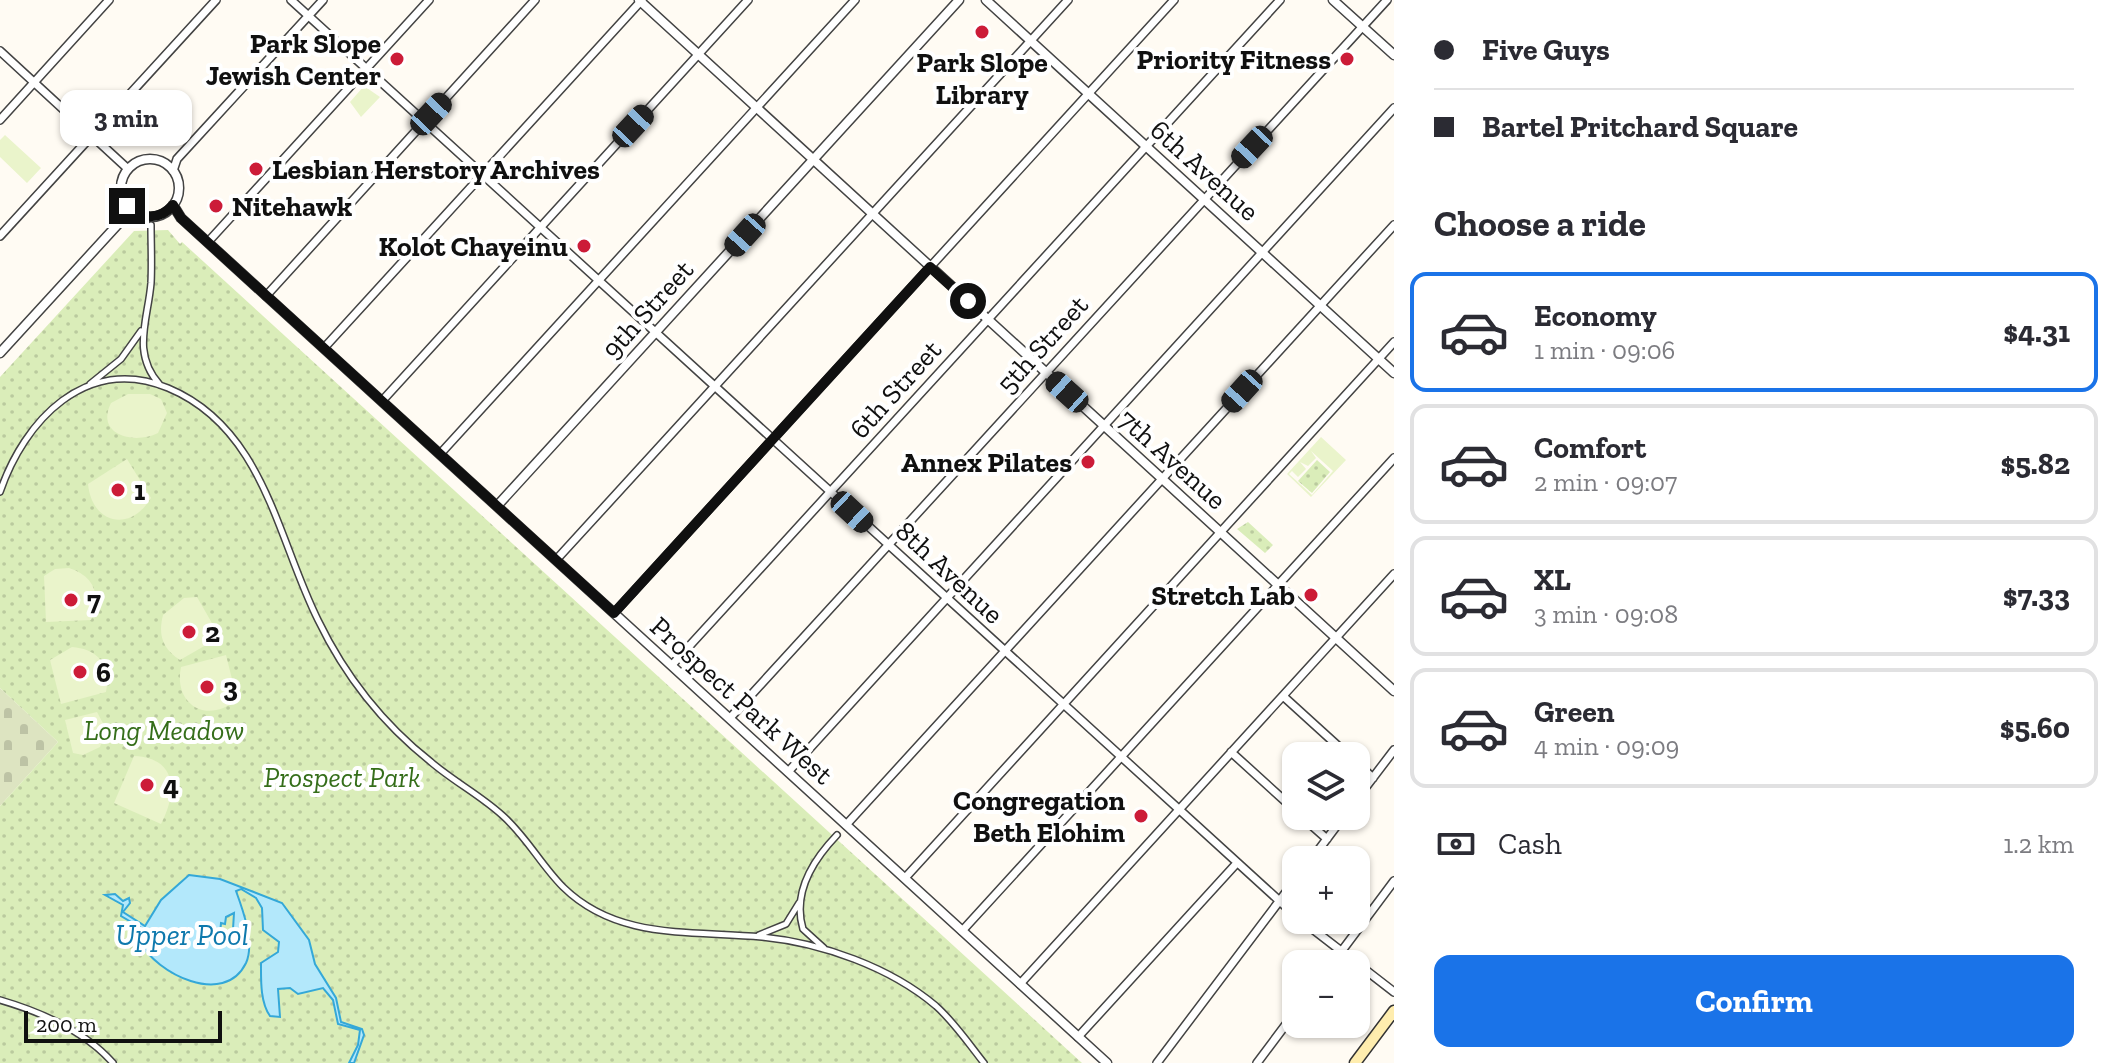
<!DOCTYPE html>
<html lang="en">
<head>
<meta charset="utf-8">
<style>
  body { margin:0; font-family:"Zilla Slab",serif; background:#f2f2f3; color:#2b2b33; height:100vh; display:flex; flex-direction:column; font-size:30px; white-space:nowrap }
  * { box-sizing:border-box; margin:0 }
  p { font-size:26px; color:#7c7c81 }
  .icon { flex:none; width:44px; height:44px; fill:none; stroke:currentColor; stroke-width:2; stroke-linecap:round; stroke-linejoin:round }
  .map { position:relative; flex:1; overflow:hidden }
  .panel { display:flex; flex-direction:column; background:#fff; width:720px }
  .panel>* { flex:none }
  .top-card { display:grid; align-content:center; height:176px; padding:0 40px; background:#fff }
  .buttons { position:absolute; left:1282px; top:742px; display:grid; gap:16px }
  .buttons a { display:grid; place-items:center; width:88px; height:88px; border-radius:16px; background:#fff; box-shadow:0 2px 6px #0004; font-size:40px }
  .scale { position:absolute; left:24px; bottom:20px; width:198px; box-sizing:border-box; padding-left:8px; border:4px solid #101010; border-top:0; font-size:22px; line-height:28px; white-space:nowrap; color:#101010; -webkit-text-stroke:6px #fff; paint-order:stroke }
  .end { position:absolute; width:36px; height:36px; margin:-18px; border:10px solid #101010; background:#fff; box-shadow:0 0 0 4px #fff }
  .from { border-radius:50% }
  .bubble { position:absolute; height:56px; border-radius:16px; background:#fff; box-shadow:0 2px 6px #0004; font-size:26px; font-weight:700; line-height:56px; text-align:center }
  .car { position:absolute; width:24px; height:48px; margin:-24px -12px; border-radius:10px; box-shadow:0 0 6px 2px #0007; background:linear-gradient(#222 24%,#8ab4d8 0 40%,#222 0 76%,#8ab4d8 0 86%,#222 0) }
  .top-card b { display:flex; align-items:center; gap:28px; height:76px; font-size:30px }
  .top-card b+b { border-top:2px solid #e1e1e2 }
  .top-card i { width:20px; height:20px; background:#2b2b33 }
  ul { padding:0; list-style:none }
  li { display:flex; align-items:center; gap:24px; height:120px; margin:0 16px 12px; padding:0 24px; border:4px solid #e1e1e2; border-radius:16px }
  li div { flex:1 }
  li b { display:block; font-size:30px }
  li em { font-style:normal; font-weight:700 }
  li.current { border-color:#1a73e8 }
  li>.icon { width:72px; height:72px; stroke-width:1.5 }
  h2 { padding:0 40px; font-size:36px; line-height:96px }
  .pay { display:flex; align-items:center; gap:20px; height:88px; padding:0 40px; font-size:30px }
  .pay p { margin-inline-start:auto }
  .button { display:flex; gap:16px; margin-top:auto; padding:16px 40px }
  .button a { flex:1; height:92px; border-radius:16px; background:#1a73e8; color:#fff; font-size:32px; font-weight:700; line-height:92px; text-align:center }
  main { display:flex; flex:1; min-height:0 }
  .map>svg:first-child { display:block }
  .cemetery { fill:url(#cemetery-stones) }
  .park { fill:url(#park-dots) }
  .pitch { fill:#eaf4cb; fill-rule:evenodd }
  .water { fill:#b3e8fb; stroke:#34a8d8; stroke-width:2; fill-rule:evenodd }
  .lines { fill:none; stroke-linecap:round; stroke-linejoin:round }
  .pedestrian-casing { stroke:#434343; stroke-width:8 }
  .minor-casing { stroke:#434343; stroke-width:10 }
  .tertiary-casing { stroke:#434343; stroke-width:11 }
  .secondary-casing { stroke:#323232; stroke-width:13 }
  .pedestrian { stroke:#fff; stroke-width:5 }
  .minor { stroke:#fff; stroke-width:7 }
  .tertiary { stroke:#fff; stroke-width:8 }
  .secondary { stroke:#ffedae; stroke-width:10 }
  .route { stroke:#101010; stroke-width:10 }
  .poi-dot { fill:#cc1c38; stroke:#fff; stroke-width:3 }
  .labels { text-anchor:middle; stroke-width:8; stroke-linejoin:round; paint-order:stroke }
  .poi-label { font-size:28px; font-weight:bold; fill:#101010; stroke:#fff; text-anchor:start }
  .street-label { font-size:28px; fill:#101010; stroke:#fff }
  .park-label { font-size:28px; font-style:italic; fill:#356e1a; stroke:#fff }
  .water-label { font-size:30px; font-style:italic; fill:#0e79ad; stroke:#fff }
</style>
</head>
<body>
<main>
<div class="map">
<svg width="1394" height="1063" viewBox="0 0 1394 1063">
  <defs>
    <pattern id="cemetery-stones" width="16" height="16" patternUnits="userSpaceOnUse" patternTransform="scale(2)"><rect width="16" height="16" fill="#dde4c1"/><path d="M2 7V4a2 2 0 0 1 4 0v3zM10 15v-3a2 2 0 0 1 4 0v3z" fill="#bdc3a5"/></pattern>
    <pattern id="park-dots" width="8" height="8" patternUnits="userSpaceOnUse" patternTransform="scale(2)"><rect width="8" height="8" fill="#daedb9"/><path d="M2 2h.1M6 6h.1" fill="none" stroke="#baca9e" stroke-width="1.8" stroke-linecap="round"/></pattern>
  </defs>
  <rect width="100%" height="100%" fill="#fffbf3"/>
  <path class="cemetery" d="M0,688L58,742L0,806Z"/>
  <path class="park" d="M168,230L180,244L182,242L1082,1063H0V806L58,742L0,688V377L134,231Z
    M1317,460L1330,472L1312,493L1298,481Z
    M1248,522L1273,545L1265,553L1237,529Z"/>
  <path class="pitch" d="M364,86L380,97L361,117L350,102Z
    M5,135L41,168L27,183L0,157V140Z
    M128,394H150L161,399L167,413L158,433C134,445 95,435 111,403Z
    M1321,437L1346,460L1311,497L1287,474ZM1311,451L1333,471L1312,495L1289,474L1292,471L1298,477L1306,469L1300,462L1308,466L1316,458Z
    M127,459L151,498C130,533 92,524 88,484Z
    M69,568C94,576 102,595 91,620L46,622L44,576L55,569Z
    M197,597L220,637L180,660C162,648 158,635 163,615L184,598Z
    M72,647C99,649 111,666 106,692L61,704L50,660Z
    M226,655L237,699C208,725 173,705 181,667Z
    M97,712L106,729L100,747L83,755L73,753L65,720Z
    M134,756C178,758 177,793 161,824L114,803Z"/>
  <path class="water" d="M189,875L220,879L282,903L309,940L315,964L336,998L341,1022L362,1029L364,1035L354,1063H349L358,1045L360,1030L338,1024L333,1000L323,988L298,994L290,988L278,989L280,1017L270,1016C260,1002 261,979 261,963L278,952L279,942L263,930L262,908L256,898L241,889L236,891C243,910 255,943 246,963C224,1008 156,973 140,942L143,929L121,916L123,905L105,895L115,894L123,901L129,898L130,903L123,912L145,926L161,900ZM234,913L233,929L228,934H220L221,923L225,924L226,917Z"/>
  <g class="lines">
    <g class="pedestrian-casing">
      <path id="pedestrian" d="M151,225C151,244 152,264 151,283C148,320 131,353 160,385
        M90,384L121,359L141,331
        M0,492C24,421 86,354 168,388C264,428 277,538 318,620C345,676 383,724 431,762C453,781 480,795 502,815C526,836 541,865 563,887C618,941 692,930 762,937C822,943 890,967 936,1006C954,1022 969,1044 984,1063
        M759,935L786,924L799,903
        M824,948L803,929C792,892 813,860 837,835
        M0,1000C41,1012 84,1030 113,1063"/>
    </g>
    <g class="minor-casing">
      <path id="minor" d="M291,0L1296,916
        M0,51L128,169
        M0,120L109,0
        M173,171L177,159L323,0
        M0,236L216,0
        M208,242L429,0
        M266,296L535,0
        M324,348L642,0
        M382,401L748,0
        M440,454L855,0
        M556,560L1068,0
        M614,613L1174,0
        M672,665L1280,0
        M1283,696L1349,756
        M730,718L1387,0
        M1231,752L1296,811
        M1356,762L1373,778
        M788,772L1394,108
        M1356,800L1394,750
        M1301,816L1327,839
        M846,825L1394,225
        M1311,860L1344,816
        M905,878L1394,342
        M1301,920L1394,992
        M962,931L1394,458
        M1332,964L1394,881
        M1020,984L1394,574
        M1078,1037L1236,864
        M1157,1063L1296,879
        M1257,1063L1296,1011"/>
    </g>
    <g class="tertiary-casing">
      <path id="tertiary" d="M639,0L1394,691
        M986,0L1394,373
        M1333,0L1394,55
        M121 188a29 29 0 1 1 58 0a29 29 0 1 1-58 0Z
        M173,205L181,218L1107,1063
        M0,353L131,210
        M497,506L959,0"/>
    </g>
    <g class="secondary-casing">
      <path id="secondary" d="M1355,1063L1394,1011"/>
    </g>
    <use href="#pedestrian" class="pedestrian"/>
    <use href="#minor" class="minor"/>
    <use href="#tertiary" class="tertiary"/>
    <use href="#secondary" class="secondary"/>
  </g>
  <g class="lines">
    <path class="route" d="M127,206C142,220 160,220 173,205L181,218L614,613L930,267L968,301"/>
  </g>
  <g class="poi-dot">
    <circle cx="982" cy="32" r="8"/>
    <circle cx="397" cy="59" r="8"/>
    <circle cx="1347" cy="59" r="8"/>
    <circle cx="256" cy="169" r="8"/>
    <circle cx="216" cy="206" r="8"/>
    <circle cx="584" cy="246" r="8"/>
    <circle cx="1088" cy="462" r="8"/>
    <circle cx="118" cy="490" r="8"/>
    <circle cx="1311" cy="595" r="8"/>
    <circle cx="71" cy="600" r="8"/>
    <circle cx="189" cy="632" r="8"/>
    <circle cx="80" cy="672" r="8"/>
    <circle cx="207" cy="687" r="8"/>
    <circle cx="147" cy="785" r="8"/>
    <circle cx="1141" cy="816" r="8"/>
  </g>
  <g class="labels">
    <g class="poi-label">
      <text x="381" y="53" text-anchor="end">Park Slope<tspan x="381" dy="32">Jewish Center</tspan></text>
      <text x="1331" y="69" text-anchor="end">Priority Fitness</text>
      <text x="982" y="72" text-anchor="middle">Park Slope<tspan x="982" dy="32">Library</tspan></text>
      <text x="272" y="179">Lesbian Herstory Archives</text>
      <text x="232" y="216">Nitehawk</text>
      <text x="568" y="256" text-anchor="end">Kolot Chayeinu</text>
      <text x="1072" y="472" text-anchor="end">Annex Pilates</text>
      <text x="134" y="500">1</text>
      <text x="1295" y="605" text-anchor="end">Stretch Lab</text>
      <text x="87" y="610">7</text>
      <text x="205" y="642">2</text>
      <text x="96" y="682">6</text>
      <text x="223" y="697">3</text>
      <text x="163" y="795">4</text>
      <text x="1125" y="810" text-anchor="end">Congregation<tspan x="1125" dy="32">Beth Elohim</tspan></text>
    </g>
    <g class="street-label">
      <text transform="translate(1205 170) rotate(42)" y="10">6th Avenue</text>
      <text transform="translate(647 309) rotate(-48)" y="10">9th Street</text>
      <text transform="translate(1042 344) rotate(-48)" y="10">5th Street</text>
      <text transform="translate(895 389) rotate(-48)" y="10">6th Street</text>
      <text transform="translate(1173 459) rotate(42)" y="10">7th Avenue</text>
      <text transform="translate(950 572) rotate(43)" y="10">8th Avenue</text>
      <text transform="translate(742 700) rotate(42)" y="10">Prospect Park West</text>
    </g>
    <g class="park-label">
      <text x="164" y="740">Long Meadow</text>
      <text x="342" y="787">Prospect Park</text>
    </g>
    <g class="water-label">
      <text x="182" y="945">Upper Pool</text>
    </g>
  </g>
</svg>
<div class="buttons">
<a><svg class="icon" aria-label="layers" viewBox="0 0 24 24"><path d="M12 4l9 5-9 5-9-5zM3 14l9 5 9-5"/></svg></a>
<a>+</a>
<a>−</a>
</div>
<div class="scale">200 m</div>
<i class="end from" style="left:968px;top:301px"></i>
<i class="end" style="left:127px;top:206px"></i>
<div class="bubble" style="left:60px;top:90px;width:132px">3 min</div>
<i class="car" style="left:431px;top:114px;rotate:43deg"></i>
<i class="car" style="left:633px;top:126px;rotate:43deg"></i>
<i class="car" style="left:1252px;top:147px;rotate:223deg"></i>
<i class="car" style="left:745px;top:235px;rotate:222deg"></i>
<i class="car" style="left:1242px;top:391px;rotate:222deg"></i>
<i class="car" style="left:1067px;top:392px;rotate:312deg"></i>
<i class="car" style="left:852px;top:512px;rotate:133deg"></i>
</div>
<section class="panel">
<div class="top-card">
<b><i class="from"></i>Five Guys</b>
<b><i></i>Bartel Pritchard Square</b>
</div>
<h2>Choose a ride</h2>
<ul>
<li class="current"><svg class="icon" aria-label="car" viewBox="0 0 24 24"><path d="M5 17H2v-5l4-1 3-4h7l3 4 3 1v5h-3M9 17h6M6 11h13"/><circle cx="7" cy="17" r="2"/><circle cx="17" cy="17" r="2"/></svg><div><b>Economy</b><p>1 min · 09:06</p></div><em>$4.31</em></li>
<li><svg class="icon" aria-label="car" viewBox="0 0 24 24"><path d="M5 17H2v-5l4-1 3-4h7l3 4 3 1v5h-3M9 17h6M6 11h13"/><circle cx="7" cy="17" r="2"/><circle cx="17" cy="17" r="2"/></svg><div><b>Comfort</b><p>2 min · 09:07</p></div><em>$5.82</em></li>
<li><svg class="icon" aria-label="car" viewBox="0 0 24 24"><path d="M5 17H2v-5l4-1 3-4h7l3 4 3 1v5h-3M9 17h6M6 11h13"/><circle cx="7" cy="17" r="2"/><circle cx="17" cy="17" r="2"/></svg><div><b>XL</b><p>3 min · 09:08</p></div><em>$7.33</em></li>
<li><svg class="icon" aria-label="car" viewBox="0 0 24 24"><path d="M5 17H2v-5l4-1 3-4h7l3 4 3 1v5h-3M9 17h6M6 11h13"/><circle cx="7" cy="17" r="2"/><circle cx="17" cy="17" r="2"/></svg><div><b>Green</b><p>4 min · 09:09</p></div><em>$5.60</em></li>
</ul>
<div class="pay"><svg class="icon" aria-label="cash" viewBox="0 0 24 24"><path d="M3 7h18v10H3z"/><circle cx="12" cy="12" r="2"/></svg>Cash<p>1.2 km</p></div>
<div class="button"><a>Confirm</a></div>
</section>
</main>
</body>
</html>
